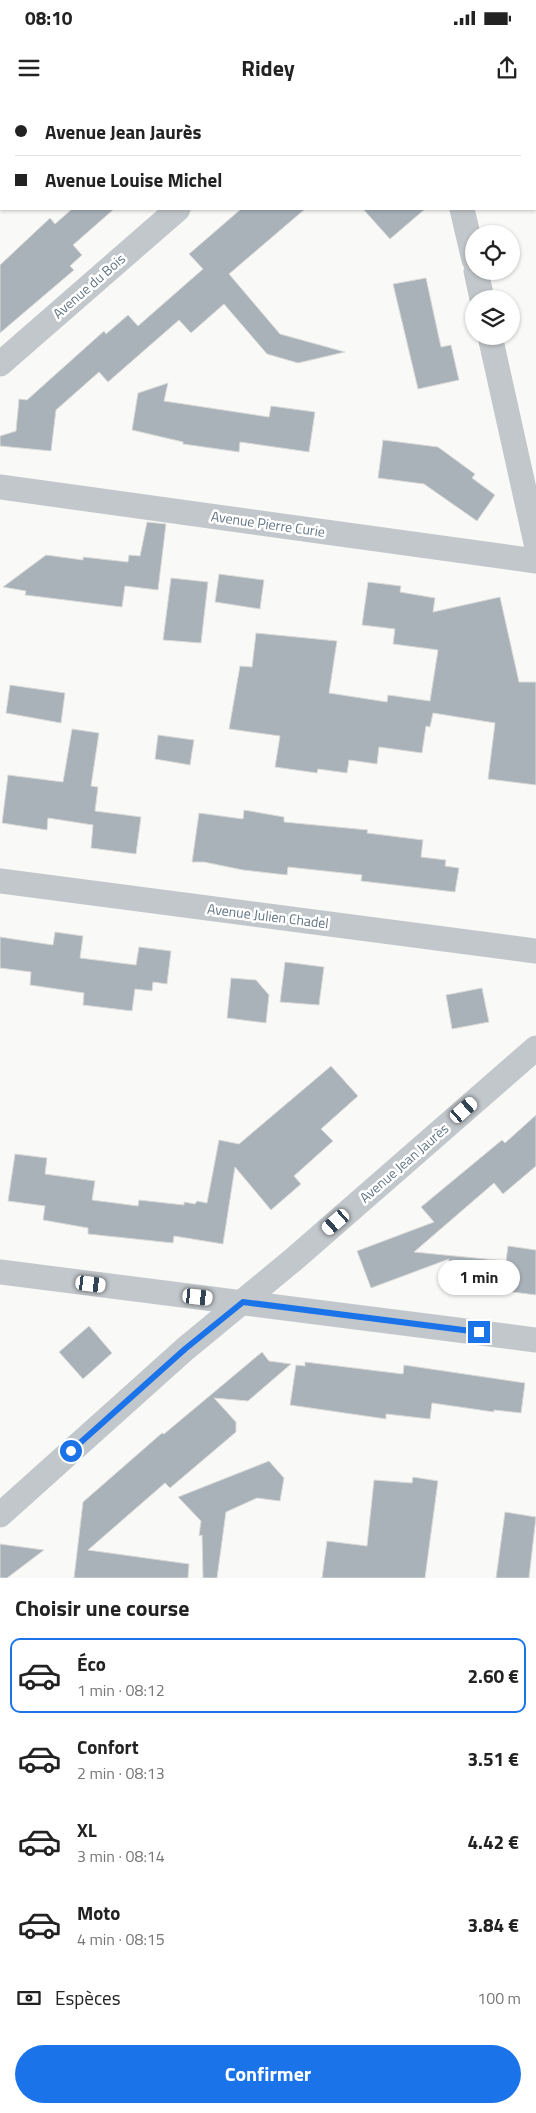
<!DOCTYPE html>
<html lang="fr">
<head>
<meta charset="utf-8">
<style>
  body { margin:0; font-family:"Titillium Web",sans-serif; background:#f6f6f6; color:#222; height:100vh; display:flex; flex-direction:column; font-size:19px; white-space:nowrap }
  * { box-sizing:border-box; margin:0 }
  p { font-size:16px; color:#767676 }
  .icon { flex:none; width:28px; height:28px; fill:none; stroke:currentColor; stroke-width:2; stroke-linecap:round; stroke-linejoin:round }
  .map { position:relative; height:1478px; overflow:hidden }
  .drawer { display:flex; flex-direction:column; background:#fff; flex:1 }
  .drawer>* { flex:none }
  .top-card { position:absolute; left:0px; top:0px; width:536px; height:110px; box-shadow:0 1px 4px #0004; display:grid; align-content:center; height:110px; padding:0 15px; background:#fff }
  .buttons { position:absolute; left:465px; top:125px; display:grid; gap:10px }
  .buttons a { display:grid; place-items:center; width:55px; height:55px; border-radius:50%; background:#fff; box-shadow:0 1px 4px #0004; font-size:25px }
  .end { position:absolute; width:22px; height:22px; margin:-11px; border:6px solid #1a73e8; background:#fff; box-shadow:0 0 0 2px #fff }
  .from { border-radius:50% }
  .bubble { position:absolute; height:35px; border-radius:18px; background:#fff; box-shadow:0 1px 4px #0004; font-size:16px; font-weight:700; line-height:35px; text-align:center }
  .car { position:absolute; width:15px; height:30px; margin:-15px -8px; border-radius:6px; box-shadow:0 0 4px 1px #0007; background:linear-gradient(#fff 24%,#345 0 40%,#fff 0 76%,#345 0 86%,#fff 0) }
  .top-card b { display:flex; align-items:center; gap:18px; height:48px; font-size:19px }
  .top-card b+b { border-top:1px solid #e0e0e0 }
  .top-card i { width:12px; height:12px; background:#222 }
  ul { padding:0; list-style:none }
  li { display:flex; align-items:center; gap:15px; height:75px; margin:0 10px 8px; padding:0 5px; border:2px solid transparent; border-radius:10px }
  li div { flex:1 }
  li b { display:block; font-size:19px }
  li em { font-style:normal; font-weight:700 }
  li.on { border-color:#1a73e8 }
  li>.icon { width:45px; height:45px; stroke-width:1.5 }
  h2 { padding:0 15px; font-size:22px; line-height:60px }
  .pay { display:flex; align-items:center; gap:12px; height:55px; padding:0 15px; font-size:19px }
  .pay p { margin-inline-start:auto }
  .action { display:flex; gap:10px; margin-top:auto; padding:10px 15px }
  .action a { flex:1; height:58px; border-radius:30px; background:#1a73e8; color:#fff; font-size:20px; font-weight:700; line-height:58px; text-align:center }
  .status { display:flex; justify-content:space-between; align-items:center; height:35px; padding:0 25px; background:#fff; direction:ltr }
  .status svg { height:14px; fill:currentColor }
  header { display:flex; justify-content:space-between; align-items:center; height:65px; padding:0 15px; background:#fff; font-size:22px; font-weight:700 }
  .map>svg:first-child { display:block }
  .building { fill:#a9b2b9; stroke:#dbdbd9 }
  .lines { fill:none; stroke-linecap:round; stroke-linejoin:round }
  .street { stroke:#c2c7cb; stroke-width:25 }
  .route { stroke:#1a73e8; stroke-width:6 }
  .labels { text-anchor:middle; stroke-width:5; stroke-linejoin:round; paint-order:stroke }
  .street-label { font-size:14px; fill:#637583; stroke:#fff }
</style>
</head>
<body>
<div class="status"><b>08:10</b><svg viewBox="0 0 49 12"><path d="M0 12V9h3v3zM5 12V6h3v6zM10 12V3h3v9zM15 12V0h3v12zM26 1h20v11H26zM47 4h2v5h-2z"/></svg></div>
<header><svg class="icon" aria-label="menu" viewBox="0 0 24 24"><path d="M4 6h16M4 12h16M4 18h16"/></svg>Ridey<svg class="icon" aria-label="share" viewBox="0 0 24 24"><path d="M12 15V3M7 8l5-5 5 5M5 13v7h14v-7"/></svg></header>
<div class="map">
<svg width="536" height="1478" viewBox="0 0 536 1478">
  <rect width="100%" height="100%" fill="#f9f9f7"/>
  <path class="building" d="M72,109H114L73,145L82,155L70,166L74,170L0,233V165L50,118L55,124Z
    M241,109H305L229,174L280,234L345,252L298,263L267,254L224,204L191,233L179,220L108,282L99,272L56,310L51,351L0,346V336L16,331L19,299L27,300L104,231L106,234L128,215L138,226L203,169L189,154Z
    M363,109H425L390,139Z
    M426,178L441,247L451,245L459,280L418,289L393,184Z
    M168,283L164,301L269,317L271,306L315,312L309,352L240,342L239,352L183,344V342L132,330L138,293Z
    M383,340L438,347L475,374L472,378L495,395L477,421L424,384L378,378Z
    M147,422L166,424L158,490L125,486L122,507L25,495L26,491L3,487L46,455L83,460V457L128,462L129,455L140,456Z
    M219,474L264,480L260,509L215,502Z
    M171,478L208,482L201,543L163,540Z
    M368,482L401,486L400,492L435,498L433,512L500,497L519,582H536V685L488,679L495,623L433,613L430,627L426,626L422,653L379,647L377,664L349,660L347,673L318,669L317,673L275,667L280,636L229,629L240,566L252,567L256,533L337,541L329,593L387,602L388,595L430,601L438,550L393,544L395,529L362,525Z
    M10,585L65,593L61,623L6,613Z
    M72,629L99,633L91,686L98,687L95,711L141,717L136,754L91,748L93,725L48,718L47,730L2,723L8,675L63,682Z
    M158,635L194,640L190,665L155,659Z
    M244,710L284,717V722L368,730L367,733L423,740L421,757L446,760L445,766L459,768L455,792L361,781L362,775L288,767L287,775L243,770L204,762H192L199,713L243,719Z
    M55,832L83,836L80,858L136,865L139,847L171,851L167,884L153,882L152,891L135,889L132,911L83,905L84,893L30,885L31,872L0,868V837L53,845Z
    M285,862L324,867L319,905L280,902Z
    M231,878L256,880L269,895L266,923L227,918Z
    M482,888L489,922L452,929L446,895Z
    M331,966L358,996L321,1029L333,1041L294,1076L301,1084L271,1110L235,1067L223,1144L174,1136L173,1143L88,1134V1128L43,1120L45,1106L8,1101L15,1054L47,1058L45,1074L95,1081L92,1100L138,1106L139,1100L184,1105V1102L195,1104L197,1101L207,1103L219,1040L239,1044Z
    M536,1015V1066L503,1094L494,1083L414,1152L506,1161L508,1146L536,1150V1195L489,1189V1193L445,1188L449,1159L371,1188L357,1151L434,1122L421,1107L502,1040L505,1043Z
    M89,1226L112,1253L83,1279L59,1252Z
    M262,1252L269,1261L291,1264L248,1301L214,1298L236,1322V1332L170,1388L165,1383L88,1450L189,1464L188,1478H74L83,1402L162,1333L164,1334Z
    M305,1262L403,1274L404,1265L525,1283L521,1313L494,1310V1312L432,1303L430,1319L386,1314V1319L290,1305L296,1265L305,1266Z
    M269,1361L284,1378L280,1401L257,1398L226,1412L217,1478H203L202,1435L199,1436L201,1421L178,1397Z
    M413,1377L438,1381L425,1478H322L327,1441L367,1446L374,1380L412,1383Z
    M505,1412L536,1417L529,1478H496Z
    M0,1444L44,1450L7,1478H0Z"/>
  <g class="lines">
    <path class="street" d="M437,0L438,1
      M301,1L303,0
      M535,62H536
      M462,109L474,160
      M476,171L482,199
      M490,236L536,443
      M0,264L178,109
      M0,387L536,461
      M0,781L536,851
      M0,1172L536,1240
      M0,1415L185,1249L293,1160L536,948"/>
  </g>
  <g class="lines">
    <path class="route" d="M71,1351L185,1249L243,1202L479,1232"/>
  </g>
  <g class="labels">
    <g class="street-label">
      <text transform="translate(89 186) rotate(-41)" y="5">Avenue du Bois</text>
      <text transform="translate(268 424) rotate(8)" y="5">Avenue Pierre Curie</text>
      <text transform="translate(268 816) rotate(7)" y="5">Avenue Julien Chadel</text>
      <text transform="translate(404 1063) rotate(-41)" y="5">Avenue Jean Jaurès</text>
    </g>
  </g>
</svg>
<div class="buttons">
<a><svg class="icon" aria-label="locate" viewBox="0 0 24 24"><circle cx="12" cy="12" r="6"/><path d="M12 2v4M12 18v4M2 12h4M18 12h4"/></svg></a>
<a><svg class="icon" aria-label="layers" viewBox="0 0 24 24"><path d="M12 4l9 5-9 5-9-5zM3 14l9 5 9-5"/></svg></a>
</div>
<i class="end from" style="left:71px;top:1351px"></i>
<i class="end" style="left:479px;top:1232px"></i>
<div class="bubble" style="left:438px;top:1160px;width:82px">1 min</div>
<i class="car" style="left:464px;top:1010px;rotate:49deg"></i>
<i class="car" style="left:336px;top:1122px;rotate:229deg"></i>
<i class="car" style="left:91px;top:1184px;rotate:97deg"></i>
<i class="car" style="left:198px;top:1197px;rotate:96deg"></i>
<div class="top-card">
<b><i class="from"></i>Avenue Jean Jaurès</b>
<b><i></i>Avenue Louise Michel</b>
</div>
</div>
<section class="drawer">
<h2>Choisir une course</h2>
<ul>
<li class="on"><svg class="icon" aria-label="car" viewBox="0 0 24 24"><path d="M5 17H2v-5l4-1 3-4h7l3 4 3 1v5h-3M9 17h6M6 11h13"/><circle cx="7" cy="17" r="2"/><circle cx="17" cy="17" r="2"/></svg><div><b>Éco</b><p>1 min · 08:12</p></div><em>2.60 €</em></li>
<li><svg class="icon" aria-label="car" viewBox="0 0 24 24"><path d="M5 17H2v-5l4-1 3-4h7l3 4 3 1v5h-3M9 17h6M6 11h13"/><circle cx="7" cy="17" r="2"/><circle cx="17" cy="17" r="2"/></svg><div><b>Confort</b><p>2 min · 08:13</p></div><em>3.51 €</em></li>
<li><svg class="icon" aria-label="car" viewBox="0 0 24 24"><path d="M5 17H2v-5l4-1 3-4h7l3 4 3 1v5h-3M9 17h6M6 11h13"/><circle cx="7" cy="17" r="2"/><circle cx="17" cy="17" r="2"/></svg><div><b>XL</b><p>3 min · 08:14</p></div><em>4.42 €</em></li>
<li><svg class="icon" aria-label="car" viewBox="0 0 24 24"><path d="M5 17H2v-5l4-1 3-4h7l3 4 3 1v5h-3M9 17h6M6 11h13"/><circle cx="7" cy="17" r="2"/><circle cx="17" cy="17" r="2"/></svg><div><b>Moto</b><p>4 min · 08:15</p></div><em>3.84 €</em></li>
</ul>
<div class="pay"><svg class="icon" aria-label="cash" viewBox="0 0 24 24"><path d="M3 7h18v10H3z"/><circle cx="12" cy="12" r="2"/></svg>Espèces<p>100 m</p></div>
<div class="action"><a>Confirmer</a></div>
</section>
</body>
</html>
